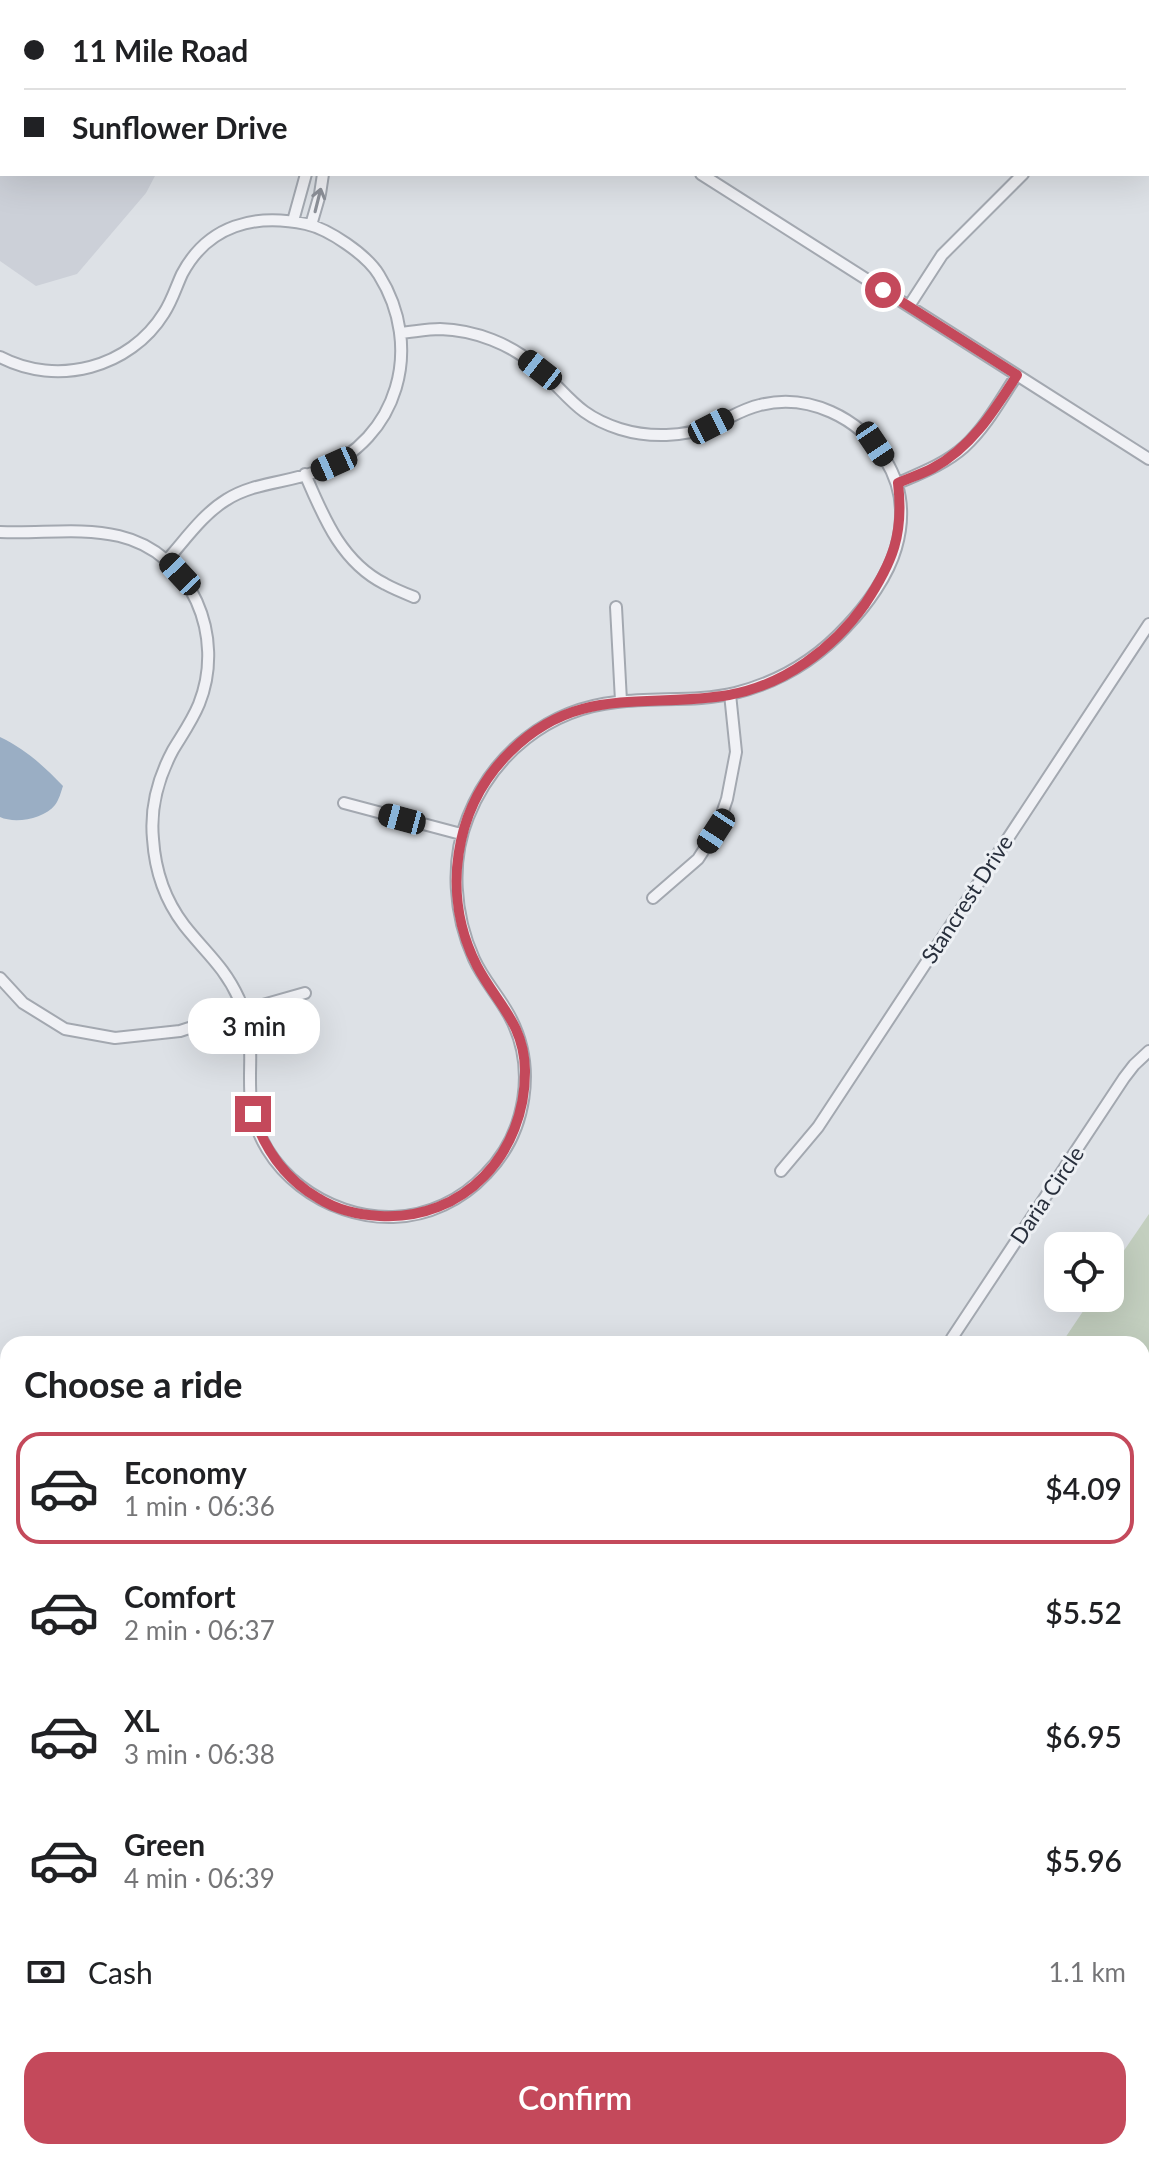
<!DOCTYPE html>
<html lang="en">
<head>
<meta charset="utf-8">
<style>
  body { margin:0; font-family:Lato,sans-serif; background:#f2f2f2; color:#202124; height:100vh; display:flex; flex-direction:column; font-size:30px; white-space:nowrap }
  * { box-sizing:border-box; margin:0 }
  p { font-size:26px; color:#757577 }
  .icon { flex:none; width:44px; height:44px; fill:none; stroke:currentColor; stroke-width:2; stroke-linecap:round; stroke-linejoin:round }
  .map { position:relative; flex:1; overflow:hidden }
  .drawer { position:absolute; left:0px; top:1336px; width:1150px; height:824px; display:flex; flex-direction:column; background:#fff; border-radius:24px 24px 0 0; box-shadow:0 8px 32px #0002 }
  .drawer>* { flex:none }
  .guide { position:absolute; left:0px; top:0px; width:1150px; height:176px; box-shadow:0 8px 32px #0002; display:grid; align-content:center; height:176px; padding:0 24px; background:#fff }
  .buttons { position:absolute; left:1044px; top:1232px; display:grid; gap:16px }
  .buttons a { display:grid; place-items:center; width:80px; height:80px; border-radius:16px; background:#fff; box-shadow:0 8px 32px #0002; font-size:40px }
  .end { position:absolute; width:36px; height:36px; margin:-18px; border:10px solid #c4495b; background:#fff; box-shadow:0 0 0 4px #fff }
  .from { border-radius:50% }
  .bubble { position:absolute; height:56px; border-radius:24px; background:#fff; box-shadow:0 8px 32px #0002; font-size:26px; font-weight:600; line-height:56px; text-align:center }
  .car { position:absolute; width:24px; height:48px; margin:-24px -12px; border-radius:10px; box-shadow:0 0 6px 2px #0007; background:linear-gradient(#222 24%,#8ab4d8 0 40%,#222 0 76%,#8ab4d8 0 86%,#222 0) }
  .guide b { display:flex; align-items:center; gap:28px; height:76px; font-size:30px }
  .guide b+b { border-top:2px solid #e0e0e0 }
  .guide i { width:20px; height:20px; background:#202124 }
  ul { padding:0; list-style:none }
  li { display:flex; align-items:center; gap:24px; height:112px; margin:0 16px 12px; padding:0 8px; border:4px solid transparent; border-radius:24px }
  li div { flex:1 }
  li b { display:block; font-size:30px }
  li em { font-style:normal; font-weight:600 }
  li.active { border-color:#c4495b }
  li>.icon { width:72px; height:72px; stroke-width:1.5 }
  h2 { padding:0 24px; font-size:36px; line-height:96px }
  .pay { display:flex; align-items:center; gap:20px; height:88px; padding:0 24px; font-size:30px }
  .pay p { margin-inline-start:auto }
  .cta { display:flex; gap:16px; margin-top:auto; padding:16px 24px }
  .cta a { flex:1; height:92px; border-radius:24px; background:#c4495b; color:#fff; font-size:32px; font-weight:600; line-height:92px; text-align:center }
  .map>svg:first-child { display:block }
  .built { fill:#ccd0d8 }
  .green { fill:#c3cfbf }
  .water { fill:#9aaec4 }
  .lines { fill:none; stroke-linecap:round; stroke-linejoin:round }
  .minor-casing { stroke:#a3a8b0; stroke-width:14 }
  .minor { stroke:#f0f1f5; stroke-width:10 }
  .oneway { stroke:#8c9098 }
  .route { stroke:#c4495b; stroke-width:10 }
  .labels { text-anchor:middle; stroke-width:6; stroke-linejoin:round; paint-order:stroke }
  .street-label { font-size:22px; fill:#282f3c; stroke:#edf0f4 }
</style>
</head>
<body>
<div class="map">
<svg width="1149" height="2160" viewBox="0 0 1149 2160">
  <rect width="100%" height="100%" fill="#dde1e6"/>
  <path class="built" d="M0,0H209V2H2V174H156L146,193L77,274L36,286L0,261Z"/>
  <path class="green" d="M1149,1214V1483L1142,1495V1344H1061L1092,1298H1110V1271Z"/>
  <path class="water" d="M0,737C25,749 44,766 63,786C61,792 59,800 55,805C44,819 15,824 0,817Z"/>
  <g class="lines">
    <g class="minor-casing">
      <path id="minor" d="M228,0V2
        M247,0V2
        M429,0L432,2
        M647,2L649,0
        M1116,2L1118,0
        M701,174L1149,459
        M293,221L306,174
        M311,225L320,194L323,174
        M909,306L942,255L1023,174
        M0,357C57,387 130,368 164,313C172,301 176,287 182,274C208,225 255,213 306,224C329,229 367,255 379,275C424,347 399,439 318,471C288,483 254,482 226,500C203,514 185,540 167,560
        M305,474C323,516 341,562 385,584C394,589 404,593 414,597
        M898,483C921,473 945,464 964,447C986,427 1001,399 1017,375
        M0,532C40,534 80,527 119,536C192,553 226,637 199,704C192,721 182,735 173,750C158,778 150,808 153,839C155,870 165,900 184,925C205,952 224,966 239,999C257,1036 247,1065 251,1103C259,1170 327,1219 393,1217C428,1216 462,1200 486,1174C527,1132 537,1066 509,1015C498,995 483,979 474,959C454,915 450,861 468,817C493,754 548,709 617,702C656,697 697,702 735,693C779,682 817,659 847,626C867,605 888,576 896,548C905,517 902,486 885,459C859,417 808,393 760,405C742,409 728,419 711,426C684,437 649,438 620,429C576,415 569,395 537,367C511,344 475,330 440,329C427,329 413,332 401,333
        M616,607L621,701
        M344,803L461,834
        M653,898L698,859L716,831L727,799L736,752L730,694
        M0,978L23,1003L65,1029L115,1038L180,1031L245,1010L305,993
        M781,1171L818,1127L1149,624
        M950,1344L952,1338L1124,1078L1134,1065L1149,1051
        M1142,1610L1149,1608
        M0,1812L8,1818
        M1142,1950L1149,1939
        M509,2152L521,2160
        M1081,2152L1091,2160
        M166,2160L174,2152
        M1003,2160L1009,2152"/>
    </g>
    <use href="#minor" class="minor"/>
  </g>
  <defs><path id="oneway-shaft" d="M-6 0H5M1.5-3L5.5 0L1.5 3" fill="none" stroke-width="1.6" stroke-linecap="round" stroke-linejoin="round" transform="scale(2)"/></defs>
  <use class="oneway" href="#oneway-shaft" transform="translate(318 200) rotate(-76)"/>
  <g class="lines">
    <path class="route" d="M253,1114C265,1150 285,1179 318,1198C337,1210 358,1215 380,1216C464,1221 526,1153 525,1070C524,1023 497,1004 477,966C441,896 453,808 510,752C578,684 646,709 729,695C784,685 833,649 865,604C893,562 904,534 898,483C909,478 922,474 933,468C971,448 994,411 1017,375L883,290"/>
  </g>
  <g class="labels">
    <g class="street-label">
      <text transform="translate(967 899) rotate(-57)" y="8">Stancrest Drive</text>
      <text transform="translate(1047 1195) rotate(-56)" y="8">Daria Circle</text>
    </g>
  </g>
</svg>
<div class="buttons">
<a><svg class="icon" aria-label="locate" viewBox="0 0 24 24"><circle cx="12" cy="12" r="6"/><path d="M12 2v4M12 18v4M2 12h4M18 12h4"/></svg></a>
</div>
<i class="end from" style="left:883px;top:290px"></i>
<i class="end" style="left:253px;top:1114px"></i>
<div class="bubble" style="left:188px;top:998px;width:132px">3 min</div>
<i class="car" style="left:540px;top:370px;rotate:308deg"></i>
<i class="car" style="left:711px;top:426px;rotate:63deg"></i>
<i class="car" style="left:875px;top:444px;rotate:146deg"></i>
<i class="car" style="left:334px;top:464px;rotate:246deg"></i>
<i class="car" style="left:180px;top:574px;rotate:317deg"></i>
<i class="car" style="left:402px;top:819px;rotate:285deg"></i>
<i class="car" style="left:716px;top:831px;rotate:213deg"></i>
<div class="guide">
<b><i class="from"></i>11 Mile Road</b>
<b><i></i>Sunflower Drive</b>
</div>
<section class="drawer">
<h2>Choose a ride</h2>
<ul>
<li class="active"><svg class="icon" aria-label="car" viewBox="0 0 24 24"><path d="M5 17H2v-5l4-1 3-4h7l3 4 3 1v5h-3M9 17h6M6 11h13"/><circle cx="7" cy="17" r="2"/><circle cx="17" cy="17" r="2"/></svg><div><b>Economy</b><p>1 min · 06:36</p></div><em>$4.09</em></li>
<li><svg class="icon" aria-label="car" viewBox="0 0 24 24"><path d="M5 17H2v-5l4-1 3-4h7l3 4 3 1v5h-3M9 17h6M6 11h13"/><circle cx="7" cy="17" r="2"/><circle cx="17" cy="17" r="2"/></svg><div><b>Comfort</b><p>2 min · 06:37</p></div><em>$5.52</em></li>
<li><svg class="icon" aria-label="car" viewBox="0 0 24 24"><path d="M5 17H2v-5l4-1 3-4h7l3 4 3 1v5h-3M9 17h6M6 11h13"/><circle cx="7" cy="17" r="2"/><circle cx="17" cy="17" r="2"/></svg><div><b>XL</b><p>3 min · 06:38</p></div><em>$6.95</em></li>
<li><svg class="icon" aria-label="car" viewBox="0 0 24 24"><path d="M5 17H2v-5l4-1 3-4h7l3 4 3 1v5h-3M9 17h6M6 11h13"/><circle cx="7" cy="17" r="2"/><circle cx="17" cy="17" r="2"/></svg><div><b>Green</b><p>4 min · 06:39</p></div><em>$5.96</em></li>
</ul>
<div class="pay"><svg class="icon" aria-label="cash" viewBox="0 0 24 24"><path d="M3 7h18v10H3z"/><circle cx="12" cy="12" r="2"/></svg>Cash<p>1.1 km</p></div>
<div class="cta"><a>Confirm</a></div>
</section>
</div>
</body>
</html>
